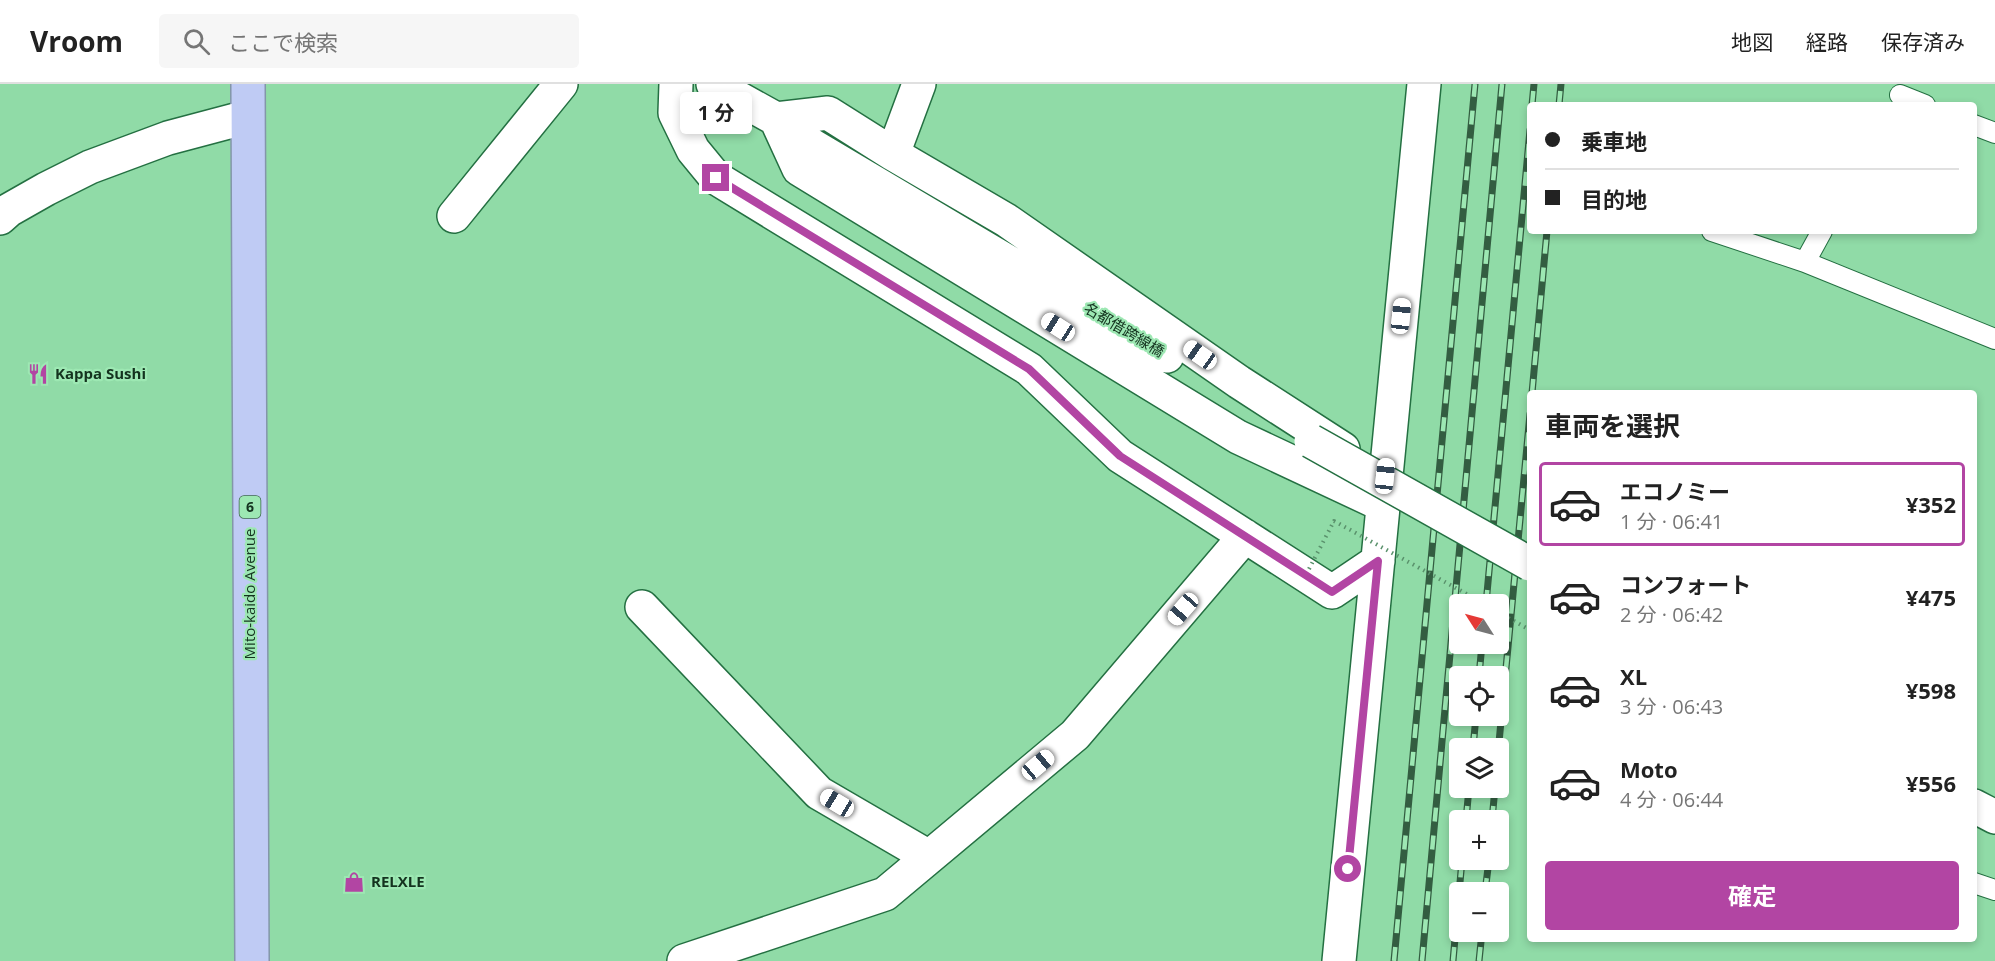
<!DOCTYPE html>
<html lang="ja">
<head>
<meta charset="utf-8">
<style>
  body { margin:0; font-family:"Open Sans","Noto Sans JP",sans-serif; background:#f6f6f6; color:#222; height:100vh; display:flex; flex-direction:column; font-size:22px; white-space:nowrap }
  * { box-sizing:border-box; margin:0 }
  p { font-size:20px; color:#767676 }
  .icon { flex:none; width:33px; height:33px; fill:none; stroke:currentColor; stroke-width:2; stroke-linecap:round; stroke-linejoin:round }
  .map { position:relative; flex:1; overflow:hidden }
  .details { position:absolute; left:1527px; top:306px; width:450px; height:552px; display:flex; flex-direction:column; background:#fff; border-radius:6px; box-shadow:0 3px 9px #0003 }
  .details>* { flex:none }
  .banner { position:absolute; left:1527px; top:18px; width:450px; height:132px; border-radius:6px; box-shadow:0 3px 9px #0003; display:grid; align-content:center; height:132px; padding:0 18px; background:#fff }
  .needle { width:39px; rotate:306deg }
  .fabs { position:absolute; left:1449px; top:510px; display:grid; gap:12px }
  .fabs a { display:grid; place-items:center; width:60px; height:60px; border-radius:6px; background:#fff; box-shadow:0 3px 9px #0003; font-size:30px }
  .end { position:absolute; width:27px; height:27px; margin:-14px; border:8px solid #b245a3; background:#fff; box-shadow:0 0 0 3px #fff }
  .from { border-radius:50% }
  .bubble { position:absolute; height:42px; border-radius:6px; background:#fff; box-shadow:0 3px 9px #0003; font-size:20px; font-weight:700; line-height:42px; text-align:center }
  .car { position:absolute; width:18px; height:36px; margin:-18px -9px; border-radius:8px; box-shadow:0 0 4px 2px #0007; background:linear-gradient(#fff 24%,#345 0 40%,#fff 0 76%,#345 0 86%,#fff 0) }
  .banner b { display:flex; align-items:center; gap:21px; height:57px; font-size:22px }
  .banner b+b { border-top:2px solid #e0e0e0 }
  .banner i { width:15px; height:15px; background:#222 }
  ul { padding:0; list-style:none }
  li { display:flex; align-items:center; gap:18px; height:84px; margin:0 12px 9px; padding:0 6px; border:3px solid transparent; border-radius:6px }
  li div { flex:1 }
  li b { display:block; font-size:22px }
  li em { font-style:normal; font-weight:700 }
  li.current { border-color:#b245a3 }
  li>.icon { width:54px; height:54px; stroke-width:1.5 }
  h2 { padding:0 18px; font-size:27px; line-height:72px }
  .primary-button { display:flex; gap:12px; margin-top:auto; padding:12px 18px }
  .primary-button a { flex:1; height:69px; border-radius:6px; background:#b245a3; color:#fff; font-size:24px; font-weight:700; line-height:69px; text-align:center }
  header { display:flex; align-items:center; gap:36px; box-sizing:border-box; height:84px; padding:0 30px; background:#fff; border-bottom:2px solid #e0e0e0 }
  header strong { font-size:28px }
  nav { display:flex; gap:33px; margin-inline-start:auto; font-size:21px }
  .search { width:420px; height:54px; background:#f6f6f6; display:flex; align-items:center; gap:15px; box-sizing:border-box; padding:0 21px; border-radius:6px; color:#767676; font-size:22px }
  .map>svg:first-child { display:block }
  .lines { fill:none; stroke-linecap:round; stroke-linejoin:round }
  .lane-casing { stroke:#247042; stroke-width:22 }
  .street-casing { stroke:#247042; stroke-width:36 }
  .highway-casing { stroke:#8396a9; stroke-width:36 }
  .lane { stroke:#fff; stroke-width:20 }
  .street { stroke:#fff; stroke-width:33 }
  .highway { stroke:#bfcbf4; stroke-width:33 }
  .rail-casing { stroke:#335d41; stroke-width:7 }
  .rail { stroke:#9de8b3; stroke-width:4.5; stroke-dasharray:14; stroke-linecap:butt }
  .street-bridge-casing { stroke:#247042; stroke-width:36; stroke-linecap:butt }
  .path-bridge { stroke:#5a926c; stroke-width:4; stroke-dasharray:1.5 4.5; stroke-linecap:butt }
  .street-bridge { stroke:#fff; stroke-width:33 }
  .route { stroke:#b245a3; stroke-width:8 }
  .labels { text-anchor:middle; stroke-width:4.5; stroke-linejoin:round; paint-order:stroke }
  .shield { fill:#9de8b3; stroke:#3d694b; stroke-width:1.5 }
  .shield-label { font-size:14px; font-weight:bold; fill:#14331f }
  .street-label { font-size:15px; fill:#14331f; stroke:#9de8b3 }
  .poi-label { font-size:15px; font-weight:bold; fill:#14331f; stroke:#9de8b3; text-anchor:start }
</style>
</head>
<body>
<header>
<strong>Vroom</strong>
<div class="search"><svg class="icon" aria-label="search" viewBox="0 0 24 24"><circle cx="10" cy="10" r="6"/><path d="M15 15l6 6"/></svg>ここで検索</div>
<nav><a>地図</a><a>経路</a><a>保存済み</a></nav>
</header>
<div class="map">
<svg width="1995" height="877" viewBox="0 0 1995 877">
  <rect width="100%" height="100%" fill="#90dba7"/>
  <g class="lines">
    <g class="lane-casing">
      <path id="lane" d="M1900,11L1925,21
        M1974,41L1995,49
        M1712,147L1805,178L1995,255
        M1805,178L1822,147
        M1974,799L1995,806"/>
    </g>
    <g class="street-casing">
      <path id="street" d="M676,0L675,29L693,66L716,94L1029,285L1120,372L1332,508L1378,477
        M713,0L776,35L813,62L1167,272
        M893,70L919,0
        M454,132L561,0
        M0,134L9,126L46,105L90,83L168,54L247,33
        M1343,365L1239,298L1006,136L893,70L828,29L776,35L799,85L1238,353L1383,421
        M642,523L819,709L929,773
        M1974,722L1995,733
        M684,877L885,810L1075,651L1245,452
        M1339,877L1424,0"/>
    </g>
    <g class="highway-casing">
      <path id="highway" d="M248,0L252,877"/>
    </g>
    <use href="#lane" class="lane"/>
    <use href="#street" class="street"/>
    <use href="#highway" class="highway"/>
    <g class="rail-casing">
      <path id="rail" d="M1532,21L1534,0
        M1559,21L1561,0
        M1532,309L1547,147
        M1486,520L1530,46
        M1479,592L1482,560
        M1473,664L1476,632
        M1498,669L1530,330
        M1466,736L1469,704
        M1492,736L1495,704
        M1485,808L1489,776
        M1394,877L1475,0
        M1422,877L1502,0
        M1453,877L1462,776
        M1479,877L1482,848"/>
    </g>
    <use href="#rail" class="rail"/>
    <g class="street-bridge-casing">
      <path id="street-bridge" d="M1311,357L1530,480"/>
    </g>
    <path class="path-bridge" d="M1309,485L1334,437L1485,520
      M1498,528L1530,546"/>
    <use href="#street-bridge" class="street-bridge"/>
  </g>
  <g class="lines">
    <path class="route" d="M716,94L1029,285L1120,372L1332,508L1378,477L1348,785"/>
  </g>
  <defs>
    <g id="restaurant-bare" transform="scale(1.62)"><path d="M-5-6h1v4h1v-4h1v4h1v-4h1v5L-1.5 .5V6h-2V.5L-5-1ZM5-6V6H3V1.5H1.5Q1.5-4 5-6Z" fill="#b245a3" stroke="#9de8b3" stroke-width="2.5" paint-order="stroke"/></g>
    <g id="shop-bare" transform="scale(1.62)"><path d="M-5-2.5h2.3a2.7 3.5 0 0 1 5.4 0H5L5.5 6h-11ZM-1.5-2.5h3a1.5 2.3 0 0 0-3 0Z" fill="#b245a3" stroke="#9de8b3" stroke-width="2.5" paint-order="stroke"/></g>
  </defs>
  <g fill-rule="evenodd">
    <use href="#restaurant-bare" x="38" y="290"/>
    <use href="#shop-bare" x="354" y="798"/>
  </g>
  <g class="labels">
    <rect class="shield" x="239.5" y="412" width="21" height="22" rx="4.5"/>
    <g class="shield-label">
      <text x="250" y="428">6</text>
    </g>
    <g class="street-label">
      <text transform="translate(1124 246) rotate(31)" y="5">名都借跨線橋</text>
      <text transform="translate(250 510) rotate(-90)" y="5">Mito-kaido Avenue</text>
    </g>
    <g class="poi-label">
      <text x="55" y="295">Kappa Sushi</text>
      <text x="371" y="803">RELXLE</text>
    </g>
  </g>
</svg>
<div class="fabs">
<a><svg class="needle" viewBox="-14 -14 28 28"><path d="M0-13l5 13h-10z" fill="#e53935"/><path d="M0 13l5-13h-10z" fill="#767676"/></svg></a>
<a><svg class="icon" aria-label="locate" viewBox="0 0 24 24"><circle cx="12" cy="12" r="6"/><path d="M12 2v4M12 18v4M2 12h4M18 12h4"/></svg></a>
<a><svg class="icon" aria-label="layers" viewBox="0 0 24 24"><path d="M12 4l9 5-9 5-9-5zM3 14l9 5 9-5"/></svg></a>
<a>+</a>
<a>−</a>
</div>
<i class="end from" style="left:1348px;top:785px"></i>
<i class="end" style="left:716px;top:94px"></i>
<div class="bubble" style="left:680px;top:8px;width:72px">1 分</div>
<i class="car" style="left:1401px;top:232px;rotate:6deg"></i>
<i class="car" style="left:1058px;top:243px;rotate:302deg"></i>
<i class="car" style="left:1200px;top:271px;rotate:305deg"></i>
<i class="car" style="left:1385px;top:392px;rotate:6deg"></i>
<i class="car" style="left:1183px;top:525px;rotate:221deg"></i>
<i class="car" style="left:1038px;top:681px;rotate:50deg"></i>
<i class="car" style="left:837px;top:719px;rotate:301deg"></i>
<div class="banner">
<b><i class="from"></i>乗車地</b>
<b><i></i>目的地</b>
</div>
<section class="details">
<h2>車両を選択</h2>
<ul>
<li class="current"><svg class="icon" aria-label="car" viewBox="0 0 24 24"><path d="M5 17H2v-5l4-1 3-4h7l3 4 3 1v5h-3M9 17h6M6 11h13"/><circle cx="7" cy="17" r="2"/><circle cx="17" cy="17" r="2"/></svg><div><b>エコノミー</b><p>1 分 · 06:41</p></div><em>¥352</em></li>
<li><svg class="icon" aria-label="car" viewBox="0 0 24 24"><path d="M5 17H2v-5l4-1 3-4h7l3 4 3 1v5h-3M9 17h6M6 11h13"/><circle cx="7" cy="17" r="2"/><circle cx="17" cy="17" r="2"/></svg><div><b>コンフォート</b><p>2 分 · 06:42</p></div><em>¥475</em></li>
<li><svg class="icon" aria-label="car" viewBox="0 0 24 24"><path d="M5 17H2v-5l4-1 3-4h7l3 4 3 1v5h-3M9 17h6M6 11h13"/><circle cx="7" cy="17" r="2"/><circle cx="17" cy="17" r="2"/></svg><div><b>XL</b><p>3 分 · 06:43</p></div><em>¥598</em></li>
<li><svg class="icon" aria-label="car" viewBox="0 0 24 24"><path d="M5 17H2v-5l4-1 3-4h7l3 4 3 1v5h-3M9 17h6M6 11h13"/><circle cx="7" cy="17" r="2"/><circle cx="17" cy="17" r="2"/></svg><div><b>Moto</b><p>4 分 · 06:44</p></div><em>¥556</em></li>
</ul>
<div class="primary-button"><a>確定</a></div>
</section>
</div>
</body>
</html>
